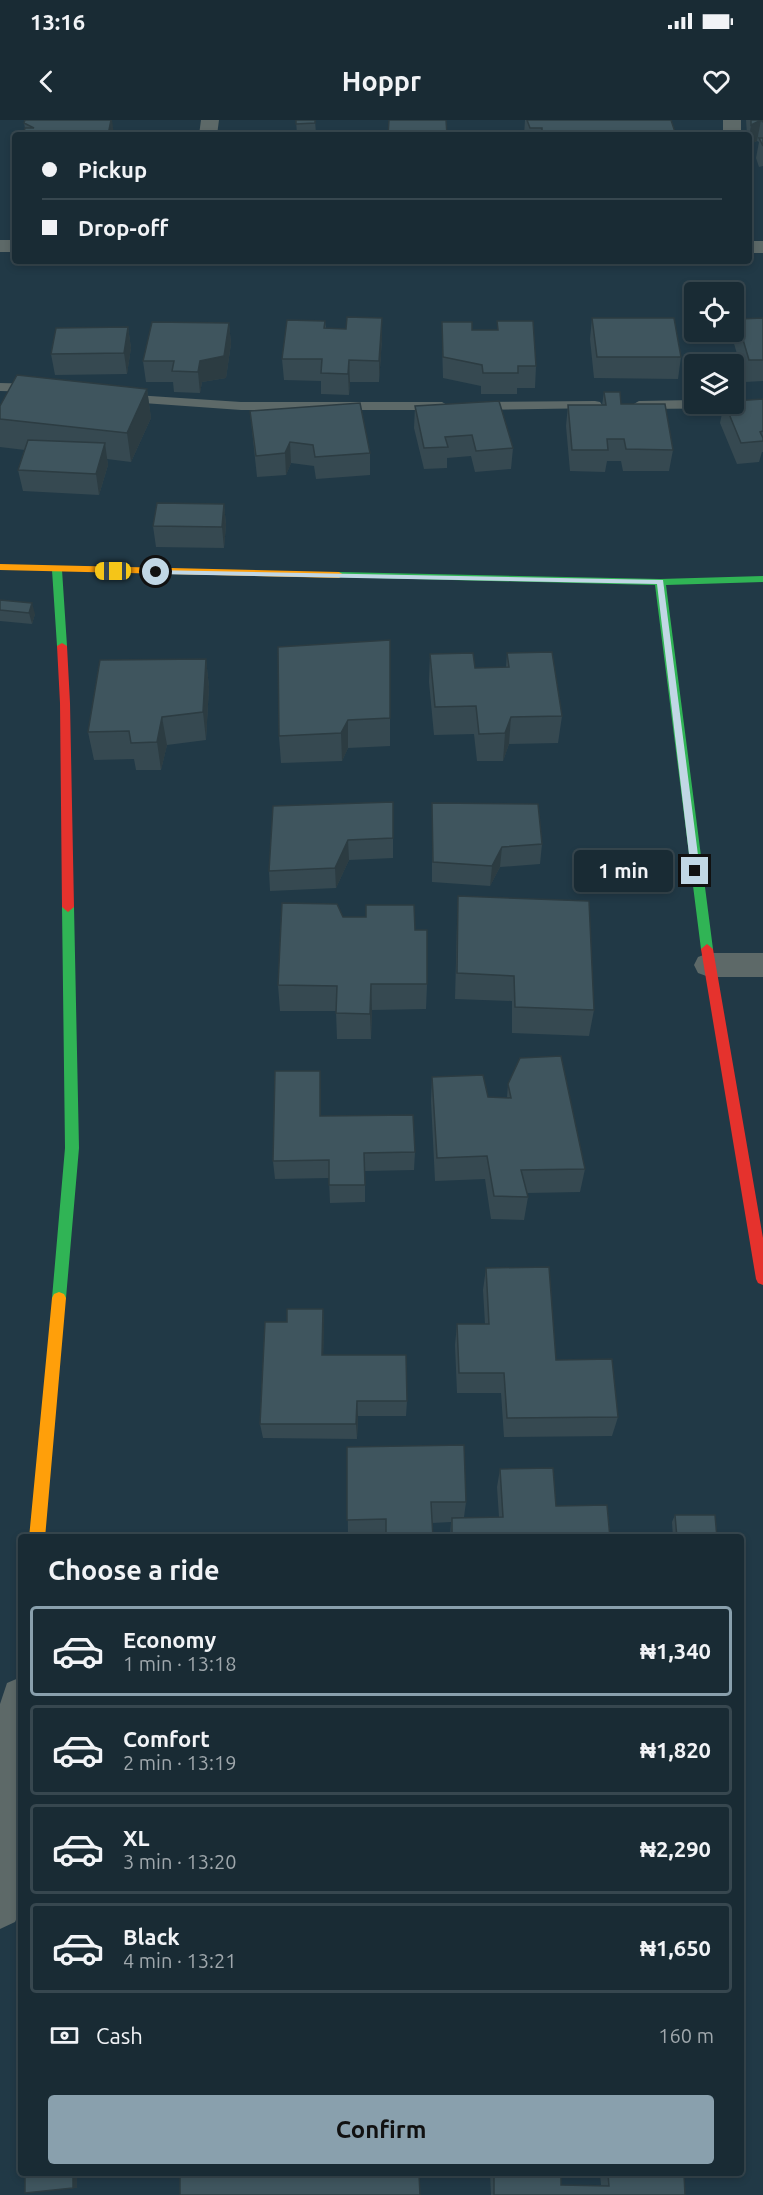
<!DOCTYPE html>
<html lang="en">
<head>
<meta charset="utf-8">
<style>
  body { margin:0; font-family:Ubuntu,sans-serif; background:#263740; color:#f1f3f6; height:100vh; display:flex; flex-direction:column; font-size:22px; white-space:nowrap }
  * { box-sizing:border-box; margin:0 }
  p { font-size:20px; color:#9fa7ac }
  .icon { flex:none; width:33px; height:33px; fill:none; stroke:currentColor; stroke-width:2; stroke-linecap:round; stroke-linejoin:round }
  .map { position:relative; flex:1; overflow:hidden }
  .sheet { position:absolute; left:18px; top:1414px; width:726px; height:642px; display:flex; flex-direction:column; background:#192b34; border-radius:6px; box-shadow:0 3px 9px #0003,0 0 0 2px #37474f }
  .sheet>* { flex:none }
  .guide { position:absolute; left:12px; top:12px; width:740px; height:132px; border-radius:6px; box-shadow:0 3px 9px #0003,0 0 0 2px #37474f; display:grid; align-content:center; height:132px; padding:0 30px; background:#192b34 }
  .tools { position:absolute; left:684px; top:162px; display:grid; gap:12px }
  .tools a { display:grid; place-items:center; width:60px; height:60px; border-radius:6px; background:#192b34; box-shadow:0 3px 9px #0003,0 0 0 2px #37474f; font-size:30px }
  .end { position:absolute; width:27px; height:27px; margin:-14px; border:8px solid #c1d7e5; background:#111; box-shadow:0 0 0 3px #111 }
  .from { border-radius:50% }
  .bubble { position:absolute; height:42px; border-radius:6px; background:#192b34; box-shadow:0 3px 9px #0003,0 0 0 2px #37474f; font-size:20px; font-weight:700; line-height:42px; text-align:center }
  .car { position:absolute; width:18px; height:36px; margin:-18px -9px; border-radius:8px; box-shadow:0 0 4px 2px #0007; background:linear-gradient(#f5c518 24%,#345 0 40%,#f5c518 0 76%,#345 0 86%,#f5c518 0) }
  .guide b { display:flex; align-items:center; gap:21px; height:57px; font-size:22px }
  .guide b+b { border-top:2px solid #37474f }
  .guide i { width:15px; height:15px; background:#f1f3f6 }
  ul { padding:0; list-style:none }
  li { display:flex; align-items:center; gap:18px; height:90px; margin:0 12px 9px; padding:0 18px; border:3px solid #37474f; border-radius:6px }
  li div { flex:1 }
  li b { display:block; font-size:22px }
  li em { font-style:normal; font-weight:700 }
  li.selected { border-color:#89a0ad }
  li>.icon { width:54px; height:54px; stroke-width:1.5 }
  h2 { padding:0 30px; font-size:27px; line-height:72px }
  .pay { display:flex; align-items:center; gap:15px; height:66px; padding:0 30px; font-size:22px }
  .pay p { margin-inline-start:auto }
  .button { display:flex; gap:12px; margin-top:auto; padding:12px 30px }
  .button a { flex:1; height:69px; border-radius:6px; background:#89a0ad; color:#111; font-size:24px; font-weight:700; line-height:69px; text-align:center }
  .status { display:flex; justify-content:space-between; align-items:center; height:42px; padding:0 30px; background:#192b34; direction:ltr }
  .status svg { height:16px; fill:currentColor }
  header { display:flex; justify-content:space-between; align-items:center; height:78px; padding:0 30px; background:#192b34; font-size:27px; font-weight:700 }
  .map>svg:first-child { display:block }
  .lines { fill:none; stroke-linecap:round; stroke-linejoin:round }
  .lane { fill:#5d6968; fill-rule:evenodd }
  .street { fill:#5d6968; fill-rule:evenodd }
  .fast { fill:#30b455; fill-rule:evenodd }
  .slow { fill:#ff9f0a; fill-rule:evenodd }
  .jam { fill:#e5322d; fill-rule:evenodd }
  .wall { fill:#364951 }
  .shaded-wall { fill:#2c3c42 }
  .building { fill:#3f555e; stroke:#2c3c42; stroke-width:1.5 }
  .route { fill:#c1d7e5 }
</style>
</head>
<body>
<div class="status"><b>13:16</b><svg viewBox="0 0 49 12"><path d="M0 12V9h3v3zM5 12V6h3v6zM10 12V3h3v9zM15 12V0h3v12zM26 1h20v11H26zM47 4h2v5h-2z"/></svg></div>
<header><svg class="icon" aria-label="back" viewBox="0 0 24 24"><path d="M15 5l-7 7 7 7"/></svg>Hoppr<svg class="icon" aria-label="heart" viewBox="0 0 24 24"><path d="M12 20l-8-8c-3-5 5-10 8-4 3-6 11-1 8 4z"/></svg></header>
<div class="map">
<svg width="763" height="2075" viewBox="0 0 763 2075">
  <rect width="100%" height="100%" fill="#213946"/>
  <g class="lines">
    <path class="lane" d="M0,263L38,264L45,268L38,272L0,271Z
      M120,274L241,282H442L449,286L442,290H241L115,281L113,278Z
      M694,280V284H734V280H763V288L639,289L632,285L639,281Z
      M595,281L600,282L602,285L600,288L474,290L467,286L474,282Z"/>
    <path class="street" d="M201,0H219L217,15H199Z
      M723,0H741V15H723Z
      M0,120H15V132H0Z
      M748,121H763V133H748Z
      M709,833H763V857H709L698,853L694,845L698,837Z
      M21,1557V1789L15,1802L0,1809V1584L7,1563Z"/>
    <path class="fast" d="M57,447L62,450L67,526L62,529L57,526L52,450Z
      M339,452L660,459L763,456V462L666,465L713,829L711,832H703L701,829L655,465L335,457V453Z
      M68,782L74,787L79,1028L66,1178L64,1182L59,1184L54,1182L52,1178L65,1028L62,787Z"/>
    <path class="slow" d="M0,444L339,452L344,455L339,458L0,450Z
      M59,1172L64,1174L66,1178L45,1418H29L52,1178L54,1174Z"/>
    <path class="jam" d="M62,523L67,526L70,583L74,787L68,792L62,787L60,583L57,526Z
      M707,824L713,829L763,1118V1165L758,1163L756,1159L701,829Z"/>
  </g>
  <path class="wall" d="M296,0H315L316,14L297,15Z
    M525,0H671L676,15H524Z
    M746,0H763V46L759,47L756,38L759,22L757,21L748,25V15H747Z
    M24,3L114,15L25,8Z
    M592,198L681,237L678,259L594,258L590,219Z
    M763,198V261L745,262L733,220L737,199Z
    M325,201L326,208L382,219L379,262H350L349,275L321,274V261L284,260L282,239Z
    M497,201L536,246L535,268H517V274H481V266L443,258L442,223V202L472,210H497Z
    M229,203L231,224L226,258L202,262L200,273L174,272L173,262H146L143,241Z
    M128,207L131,228L127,254L55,255L51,234Z
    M147,269L151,298L131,342L107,339L108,345L99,375L23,371L18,350L25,330L0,327V286Z
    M604,272L621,284L673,330L669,351H623L621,341H607L605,352L570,351L566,306L568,285H602Z
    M763,279V332H762L759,342L737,344L720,303L724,284H734Z
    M415,286L513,328L511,349L475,352L471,336L447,338V348L424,349L414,308Z
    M250,291L370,333V355L316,359L314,346L291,343L286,355L257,357Z
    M224,384L226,405L224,428L156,427L153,406Z
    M0,480L35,494L32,504L0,501Z
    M390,520V626L348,628L342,641L281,643L279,616Z
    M507,533L562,596L558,623L509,624L503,641H477L474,614L434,615L429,562L430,534L475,548L506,547Z
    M206,539L209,567L206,620L167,625L161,650H136L134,639L94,640L88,612Z
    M393,682V738L349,740L336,768L270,771L269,751Z
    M432,683L542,724L540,744L500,747L490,766L432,762Z
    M458,776L594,890L589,916L512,913V881L455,879L457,803Z
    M343,797L415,810L427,864L426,889L372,890L371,919H337L336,891H280L278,865Z
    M432,957L488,977L507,978L508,964L585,1049L580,1072L527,1073L528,1077L524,1100L491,1099L485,1059L435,1061L431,981Z
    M321,969V996L415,1032L414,1050L365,1051V1082L330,1083L329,1058L275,1059L273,1041Z
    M486,1148L556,1240L618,1297L612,1316L504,1317L501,1273H457L455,1225L457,1204H485L483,1170Z
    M323,1189L324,1205L323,1235L407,1281L406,1296H358L357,1319L263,1318L260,1304L287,1202Z
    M347,1327L466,1382L464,1397H499L497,1367L500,1349L556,1386L610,1418H450L451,1402L432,1403L433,1418H348Z
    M675,1395L717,1418H673L672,1402Z
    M490,2054H561V2065H601L600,2054H684L685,2075H491Z"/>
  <path class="shaded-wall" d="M111,0H112L114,15H108Z
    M761,0L757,21L748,25L751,5Z
    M382,198V219L379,262V241Z
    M229,203L231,224L226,258L202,262L200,273L198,252L200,241Z
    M128,207L131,228L127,254L124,233Z
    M349,240L350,262L349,275L348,254Z
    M147,269L151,298L131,342L127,313Z
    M290,322L291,343L286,355L285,333Z
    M105,323L108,345L99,375L96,354Z
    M224,384L226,405L224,428L222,407Z
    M32,483L35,494L32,504L29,493Z
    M206,539L209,567L206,620L203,592Z
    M162,597L167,625L161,650L157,622Z
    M511,597L509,624L503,641L505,613Z
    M348,600V628L342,641L341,613Z
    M348,720L349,740L336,768L335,748Z
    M502,727L500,747L490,766L492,746Z
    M371,864L372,890L371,919L370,894Z
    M320,951L321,969V1014L320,996Z
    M323,1189L324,1205L323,1250L322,1235Z
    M357,1281L358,1296L357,1319L356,1304Z
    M73,2054H77V2068H73Z"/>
  <path class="building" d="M25,0H111L108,15H23L25,8H34L24,3Z
    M296,0H315V3L296,4Z
    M389,0H446L447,15H388Z
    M527,0H671L676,15H542V8H530Z
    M751,0H763V2L761,0L751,5Z
    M759,18H763V26Z
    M347,197L382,198L379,241L349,240L348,254L321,253L322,239H282L287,200L325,201L324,208L346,209Z
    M592,198H674L681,237H597Z
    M763,198V240H749L737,199Z
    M497,201H533L536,246H518V253H483L482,245L443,237L442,202H472V210H498Z
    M152,202L229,203L224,236L200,241L198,252L172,251L174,241H143Z
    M128,207L124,233L51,234L56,208Z
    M17,255L147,269L127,313L0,299V286Z
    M604,272H620L621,284H665L673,330L626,329L624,319H607L608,330H572L568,285H606Z
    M763,279V311L760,312L763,318V321L741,323L725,284H734V281Z
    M499,281L513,328L476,331L472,315L445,317L448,327L424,328L415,286Z
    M360,283L370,333L315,337L313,325L290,322L285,333L256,336L250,291Z
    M28,320L105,323L96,354L18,350Z
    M157,383L224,384L222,407L153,406Z
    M0,480L32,483L29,493L0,490Z
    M390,520V598L348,600L341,613L279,616L278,527Z
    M552,532L562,596L511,597L505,613L479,614L476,586L435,587L430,534L473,533L475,548L509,547L507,533Z
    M206,539L203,592L162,597L157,622L131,623L129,611L88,612L100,540Z
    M393,682V718L348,720L335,748L269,751L273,686Z
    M432,683L538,684L542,724L502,727L492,746L433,742Z
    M458,776L589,781L594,890L515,887L514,856L457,853Z
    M282,783L337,784L343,797H366V785H414L415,810H427V864H371L370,894L336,893L337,866L278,865Z
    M561,936L585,1049L521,1050L528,1077L494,1076L487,1036L437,1038L432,957L483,955L488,977L511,978L508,964L520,938Z
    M275,951H320V996L413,995L415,1032L364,1033L365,1065H329V1040L273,1041Z
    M549,1147L556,1240L612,1239L618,1297L507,1298L504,1253H459L457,1204H489L486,1148Z
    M287,1189H323L322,1235H406L407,1281H357L356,1304H260L265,1202H287Z
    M464,1325L466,1382H431L433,1418H366L386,1417V1399L347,1400V1327Z
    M553,1348L556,1386L607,1385L610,1418H452V1398L503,1397L500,1349Z
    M675,1395H715L717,1418H677Z
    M25,2054H73V2068L25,2073Z
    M180,2054H419L420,2075H180Z
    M494,2054H561V2065L609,2066L608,2054H684L685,2075H494Z"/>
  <path class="route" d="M154,450L663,460L700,751L695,755L691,751L657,464L156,454H154Z"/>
</svg>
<div class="tools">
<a><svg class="icon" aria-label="locate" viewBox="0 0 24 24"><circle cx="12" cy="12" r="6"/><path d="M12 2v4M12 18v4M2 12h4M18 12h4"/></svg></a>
<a><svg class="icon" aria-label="layers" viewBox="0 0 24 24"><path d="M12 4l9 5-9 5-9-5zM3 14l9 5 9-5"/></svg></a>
</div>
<i class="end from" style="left:156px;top:452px"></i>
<i class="end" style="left:695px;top:751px"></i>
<div class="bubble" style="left:574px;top:730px;width:99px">1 min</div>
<i class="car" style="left:113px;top:451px;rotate:270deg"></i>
<div class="guide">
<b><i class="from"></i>Pickup</b>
<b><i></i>Drop-off</b>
</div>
<section class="sheet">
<h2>Choose a ride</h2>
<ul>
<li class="selected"><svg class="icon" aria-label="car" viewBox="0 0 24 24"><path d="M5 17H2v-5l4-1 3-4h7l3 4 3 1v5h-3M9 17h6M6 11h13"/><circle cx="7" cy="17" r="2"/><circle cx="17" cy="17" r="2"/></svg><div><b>Economy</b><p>1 min · 13:18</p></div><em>₦1,340</em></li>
<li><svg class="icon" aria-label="car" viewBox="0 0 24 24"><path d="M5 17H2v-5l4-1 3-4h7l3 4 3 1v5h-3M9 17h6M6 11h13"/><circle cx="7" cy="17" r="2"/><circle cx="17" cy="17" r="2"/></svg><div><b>Comfort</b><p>2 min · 13:19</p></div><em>₦1,820</em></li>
<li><svg class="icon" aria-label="car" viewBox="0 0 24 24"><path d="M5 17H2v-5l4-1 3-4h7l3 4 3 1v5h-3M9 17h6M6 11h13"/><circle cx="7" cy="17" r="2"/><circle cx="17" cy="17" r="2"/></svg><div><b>XL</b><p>3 min · 13:20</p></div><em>₦2,290</em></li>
<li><svg class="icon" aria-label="car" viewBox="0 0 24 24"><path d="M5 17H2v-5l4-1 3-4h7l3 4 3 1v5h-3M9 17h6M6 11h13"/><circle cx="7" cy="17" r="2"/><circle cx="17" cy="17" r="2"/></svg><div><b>Black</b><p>4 min · 13:21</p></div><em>₦1,650</em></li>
</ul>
<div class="pay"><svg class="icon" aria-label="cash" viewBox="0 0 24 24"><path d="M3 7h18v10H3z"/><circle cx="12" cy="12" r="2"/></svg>Cash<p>160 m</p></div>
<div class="button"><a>Confirm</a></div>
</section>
</div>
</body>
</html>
